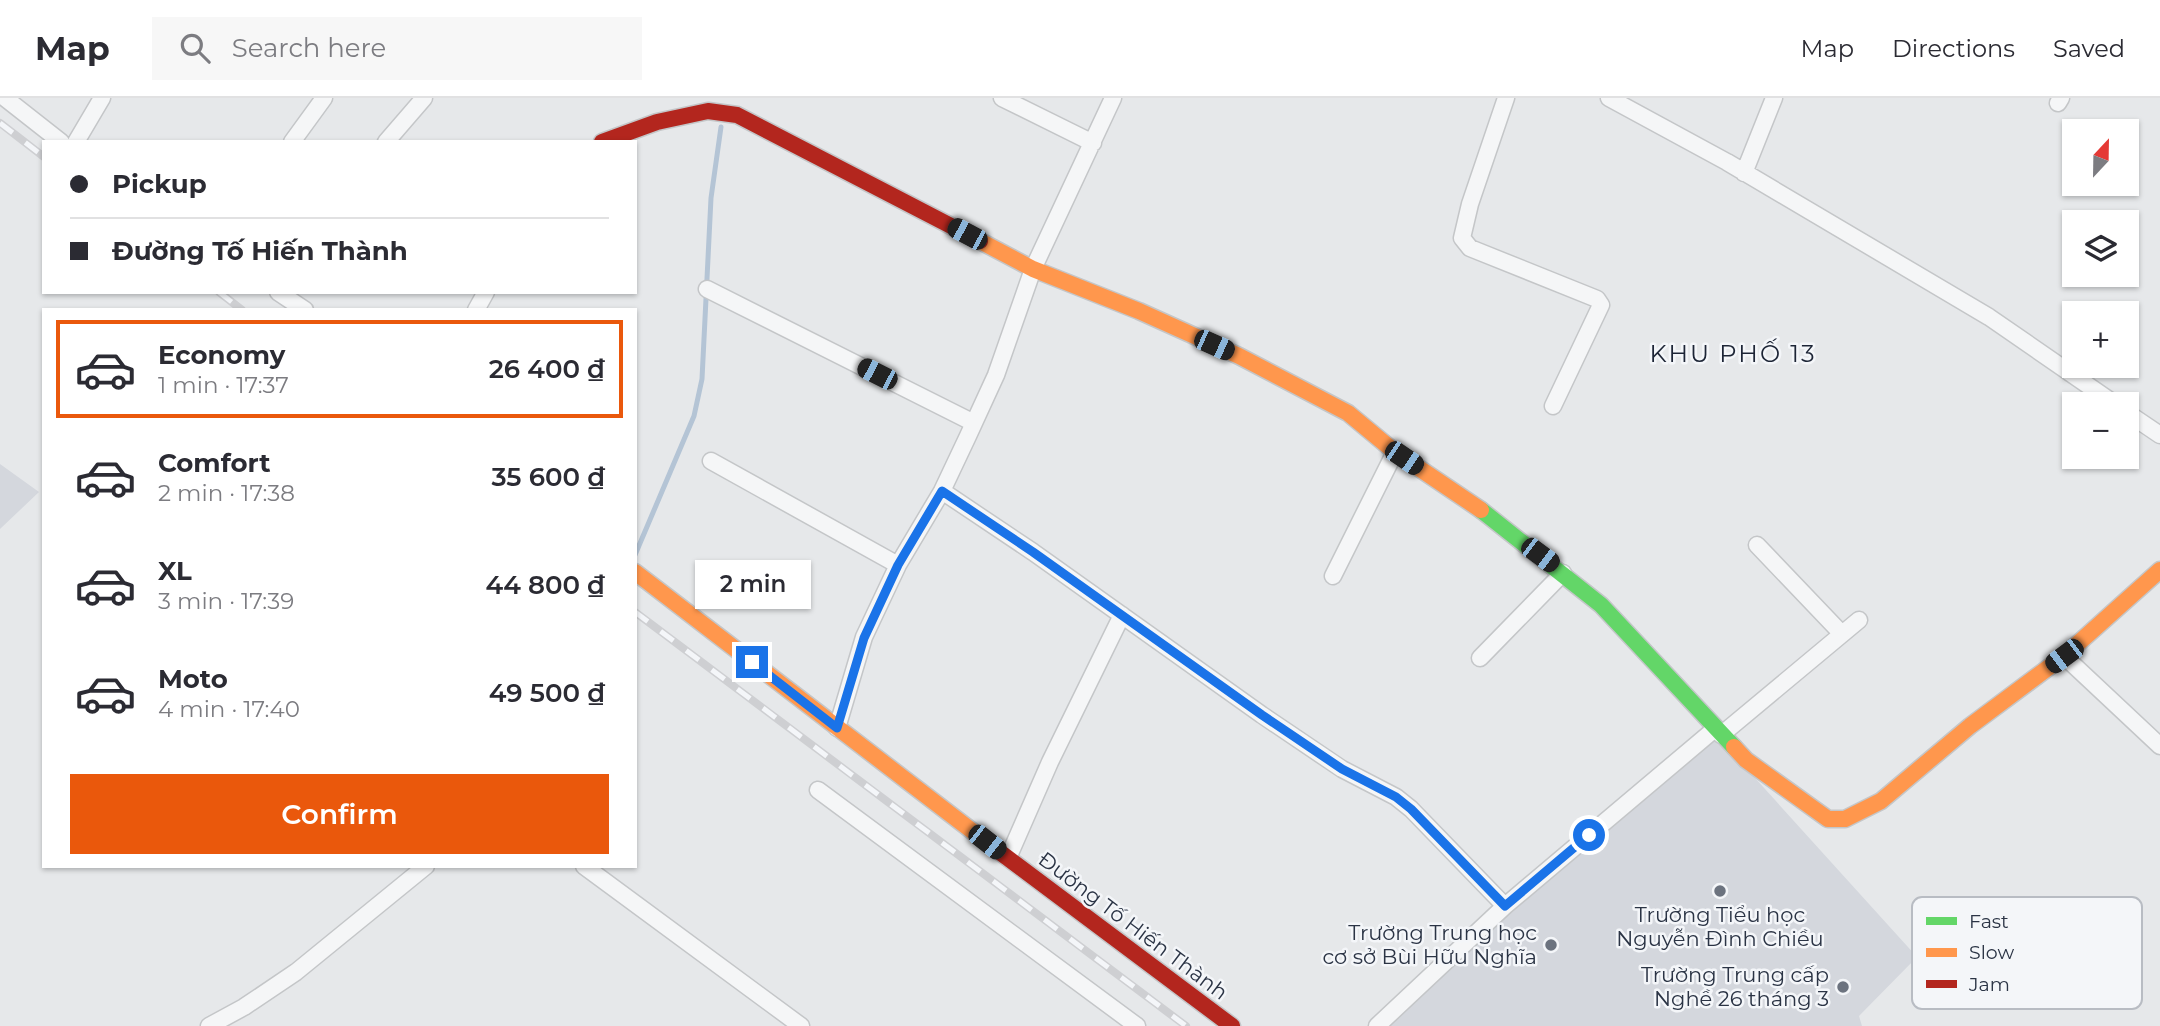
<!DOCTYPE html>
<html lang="en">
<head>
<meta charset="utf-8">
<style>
  body { margin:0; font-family:Montserrat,sans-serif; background:#f7f7f7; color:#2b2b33; height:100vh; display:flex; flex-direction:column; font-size:26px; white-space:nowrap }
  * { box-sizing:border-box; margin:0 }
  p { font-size:23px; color:#7c7c81 }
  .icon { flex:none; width:38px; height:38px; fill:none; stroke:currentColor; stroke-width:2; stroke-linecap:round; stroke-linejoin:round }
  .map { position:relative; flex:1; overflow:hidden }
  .side { position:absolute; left:42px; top:210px; width:595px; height:560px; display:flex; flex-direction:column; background:#fff; border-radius:0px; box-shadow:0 2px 5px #0004 }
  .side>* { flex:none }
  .banner { position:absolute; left:42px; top:42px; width:595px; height:154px; border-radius:0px; box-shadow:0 2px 5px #0004; display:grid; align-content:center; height:154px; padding:0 28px; background:#fff }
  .needle { width:46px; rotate:22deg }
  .buttons { position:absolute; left:2062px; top:21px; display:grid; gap:14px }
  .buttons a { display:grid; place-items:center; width:77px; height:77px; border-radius:0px; background:#fff; box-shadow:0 2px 5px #0004; font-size:35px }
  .end { position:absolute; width:32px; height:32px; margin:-16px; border:9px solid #1a73e8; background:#fff; box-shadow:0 0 0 4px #fff }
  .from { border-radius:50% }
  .bubble { position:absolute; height:49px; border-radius:0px; background:#fff; box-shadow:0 2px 5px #0004; font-size:23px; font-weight:600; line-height:49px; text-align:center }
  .car { position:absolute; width:21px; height:42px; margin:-21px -10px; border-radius:9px; box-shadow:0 0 5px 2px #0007; background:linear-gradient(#222 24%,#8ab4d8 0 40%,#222 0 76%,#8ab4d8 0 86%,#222 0) }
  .banner b { display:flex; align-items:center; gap:24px; height:66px; font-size:26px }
  .banner b+b { border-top:2px solid #e1e1e2 }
  .banner i { width:18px; height:18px; background:#2b2b33 }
  ul { padding:12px 0 0; list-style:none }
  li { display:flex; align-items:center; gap:21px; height:98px; margin:0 14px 10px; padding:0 14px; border:4px solid transparent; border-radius:0px }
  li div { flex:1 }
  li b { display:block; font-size:26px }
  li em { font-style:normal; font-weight:600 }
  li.active { border-color:#ea580c }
  li>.icon { width:63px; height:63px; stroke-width:1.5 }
  .button { display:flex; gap:14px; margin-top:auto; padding:14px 28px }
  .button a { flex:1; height:80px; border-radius:0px; background:#ea580c; color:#fff; font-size:28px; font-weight:600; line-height:80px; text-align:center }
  header { display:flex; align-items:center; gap:42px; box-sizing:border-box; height:98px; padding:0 35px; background:#fff; border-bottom:2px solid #e1e1e2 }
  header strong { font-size:33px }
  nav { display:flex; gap:38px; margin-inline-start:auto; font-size:24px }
  .search { width:490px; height:63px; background:#f7f7f7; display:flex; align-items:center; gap:18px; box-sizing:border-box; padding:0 24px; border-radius:0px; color:#7c7c81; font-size:26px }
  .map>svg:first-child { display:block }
  .built { fill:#d4d7dd }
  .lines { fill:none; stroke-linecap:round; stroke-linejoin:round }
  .stream { stroke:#b4c4d5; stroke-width:5 }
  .street-casing { stroke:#c4c6c8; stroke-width:19 }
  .fast-casing { stroke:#c4c6c8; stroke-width:19 }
  .slow-casing { stroke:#c4c6c8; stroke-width:19 }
  .jam-casing { stroke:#c4c6c8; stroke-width:19 }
  .street { stroke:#f5f6f7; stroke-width:16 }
  .fast { stroke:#63d668; stroke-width:16 }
  .slow { stroke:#ff974d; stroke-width:16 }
  .jam { stroke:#b3261e; stroke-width:16 }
  .rail-casing { stroke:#cecfd2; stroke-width:8 }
  .rail { stroke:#f4f6f9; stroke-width:5; stroke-dasharray:16; stroke-linecap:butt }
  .route { stroke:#1a73e8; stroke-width:9 }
  .poi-dot { fill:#6c737f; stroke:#f4f6f9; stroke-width:2.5 }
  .labels { text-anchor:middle; stroke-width:5; stroke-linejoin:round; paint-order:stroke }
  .poi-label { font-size:21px; fill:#2b3445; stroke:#f4f6f9; text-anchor:end }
  .street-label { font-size:21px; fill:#2b3445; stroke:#f4f6f9 }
  .quarter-label { font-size:24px; letter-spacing:2px; fill:#1d2536; stroke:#f4f6f9 }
  .key { fill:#f4f6f9; stroke:#b8bcc3; stroke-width:2 }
  .key-label { font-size:19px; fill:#2b3445 }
</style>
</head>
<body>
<header>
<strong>Map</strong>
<div class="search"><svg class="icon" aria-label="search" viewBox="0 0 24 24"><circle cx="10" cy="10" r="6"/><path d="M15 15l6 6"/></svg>Search here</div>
<nav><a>Map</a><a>Directions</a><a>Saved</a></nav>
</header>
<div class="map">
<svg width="2160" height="928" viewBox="0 0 2160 928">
  <rect width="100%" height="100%" fill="#e6e8ea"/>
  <path class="built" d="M0,366L39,394L0,431Z
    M1717,638L1917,859L1859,918L1862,928H1387L1508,813Z"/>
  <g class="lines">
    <path class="stream" d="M635,457L694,318L702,281L711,100L721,29"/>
    <g class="street-casing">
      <path id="street" d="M5,0L61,44
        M1002,0L1093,45
        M1506,0L1470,106L1462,140L1470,150L1597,201L1601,207L1553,308
        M1609,0L1727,64L1989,219L2115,306
        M2058,5L2061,0
        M76,44L102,0
        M292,44L324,0
        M386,44L424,0
        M1744,75L1774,0
        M707,191L974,325
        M278,194L305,212
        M476,212L486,194
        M2126,314L2160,337
        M711,363L898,467
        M942,393L1033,454L1262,617L1342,671L1396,699L1411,711L1505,808
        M1757,447L1842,536
        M1333,478L1395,354
        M2064,558L2160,648
        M1480,560L1563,475
        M837,630L864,539L898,467L942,393L968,338L996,277L1033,171L1113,0
        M1721,637L1859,522
        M818,692L1137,928
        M1008,760L1050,664L1122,517
        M584,768L801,928
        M209,928L244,909L296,874L426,768
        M1377,928L1505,808L1716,630"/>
    </g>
    <g class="fast-casing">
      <path id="fast" d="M1481,412L1601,507L1734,649"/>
    </g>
    <g class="slow-casing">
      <path id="slow" d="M980,143L1033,171L1139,213L1239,258L1348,315L1395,354L1481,412
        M635,474L993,749
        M1734,649L1746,662L1828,721H1845L1881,703L1970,628L2064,558L2160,472"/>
    </g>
    <g class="jam-casing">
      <path id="jam" d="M602,44L657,24L708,13L737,17L980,143
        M993,749L1232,928"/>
    </g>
    <use href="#street" class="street"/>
    <use href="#fast" class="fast"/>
    <use href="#slow" class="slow"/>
    <use href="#jam" class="jam"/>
    <g class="rail-casing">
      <path id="rail" d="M0,25L44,59
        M219,194L242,212
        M635,514L1186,928"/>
    </g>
    <use href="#rail" class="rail"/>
  </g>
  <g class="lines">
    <path class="route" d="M752,564L837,630L864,540L898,467L942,393L1033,454L1262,617L1342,671L1396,699L1411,711L1505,808L1589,737"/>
  </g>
  <g class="poi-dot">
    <circle cx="1720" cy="793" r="7"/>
    <circle cx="1551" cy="847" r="7"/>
    <circle cx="1843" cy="889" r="7"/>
  </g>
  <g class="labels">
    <g class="poi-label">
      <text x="1720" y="824" text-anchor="middle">Trường Tiểu học<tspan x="1720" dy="24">Nguyễn Đình Chiều</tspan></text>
      <text x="1537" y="842">Trường Trung học<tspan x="1537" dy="24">cơ sở Bùi Hữu Nghĩa</tspan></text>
      <text x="1829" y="884">Trường Trung cấp<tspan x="1829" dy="24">Nghề 26 tháng 3</tspan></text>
    </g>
    <g class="street-label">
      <text transform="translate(1133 828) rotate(37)" y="7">Đường Tố Hiến Thành</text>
    </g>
    <g class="quarter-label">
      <text x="1733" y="264">KHU PHỐ 13</text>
    </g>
  </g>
  <rect x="1912" y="799" width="230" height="112" rx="10" class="key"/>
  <rect x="1926" y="819" width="31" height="8" fill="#63d668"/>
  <rect x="1926" y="850" width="31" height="9" fill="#ff974d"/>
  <rect x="1926" y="882" width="31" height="8" fill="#b3261e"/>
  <g class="key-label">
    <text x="1969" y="830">Fast</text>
    <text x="1969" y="861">Slow</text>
    <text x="1969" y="893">Jam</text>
  </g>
</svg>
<div class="buttons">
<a><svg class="needle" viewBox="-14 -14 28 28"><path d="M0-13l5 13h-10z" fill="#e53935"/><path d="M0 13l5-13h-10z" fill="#7c7c81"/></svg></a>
<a><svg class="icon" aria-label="layers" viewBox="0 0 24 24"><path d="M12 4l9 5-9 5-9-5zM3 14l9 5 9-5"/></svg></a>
<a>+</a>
<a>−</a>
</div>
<i class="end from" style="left:1589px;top:737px"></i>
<i class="end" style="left:752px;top:564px"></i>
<div class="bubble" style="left:695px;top:462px;width:116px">2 min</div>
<i class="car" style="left:967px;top:136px;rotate:298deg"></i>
<i class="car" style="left:1214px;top:247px;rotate:114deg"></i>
<i class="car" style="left:877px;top:276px;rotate:297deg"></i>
<i class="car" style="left:1404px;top:360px;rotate:124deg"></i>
<i class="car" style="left:1540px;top:457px;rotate:127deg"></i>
<i class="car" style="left:2064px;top:558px;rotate:233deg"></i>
<i class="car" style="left:987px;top:744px;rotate:128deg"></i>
<div class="banner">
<b><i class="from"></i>Pickup</b>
<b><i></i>Đường Tố Hiến Thành</b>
</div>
<section class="side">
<ul>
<li class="active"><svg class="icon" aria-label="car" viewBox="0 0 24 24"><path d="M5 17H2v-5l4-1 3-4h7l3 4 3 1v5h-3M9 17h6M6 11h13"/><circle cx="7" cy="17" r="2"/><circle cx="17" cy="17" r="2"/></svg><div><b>Economy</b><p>1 min · 17:37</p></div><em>26 400 ₫</em></li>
<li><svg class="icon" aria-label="car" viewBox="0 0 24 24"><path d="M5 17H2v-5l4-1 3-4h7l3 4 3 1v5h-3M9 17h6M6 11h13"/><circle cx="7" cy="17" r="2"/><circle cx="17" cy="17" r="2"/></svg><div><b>Comfort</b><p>2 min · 17:38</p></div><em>35 600 ₫</em></li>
<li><svg class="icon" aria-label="car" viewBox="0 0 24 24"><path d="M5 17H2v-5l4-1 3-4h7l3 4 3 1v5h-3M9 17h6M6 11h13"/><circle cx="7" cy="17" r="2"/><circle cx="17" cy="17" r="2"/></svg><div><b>XL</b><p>3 min · 17:39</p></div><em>44 800 ₫</em></li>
<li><svg class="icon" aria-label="car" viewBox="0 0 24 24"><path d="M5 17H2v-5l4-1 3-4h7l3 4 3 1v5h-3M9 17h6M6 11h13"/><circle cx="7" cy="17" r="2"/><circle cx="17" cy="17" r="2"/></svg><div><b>Moto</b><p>4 min · 17:40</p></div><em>49 500 ₫</em></li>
</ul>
<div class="button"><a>Confirm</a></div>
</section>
</div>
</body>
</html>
